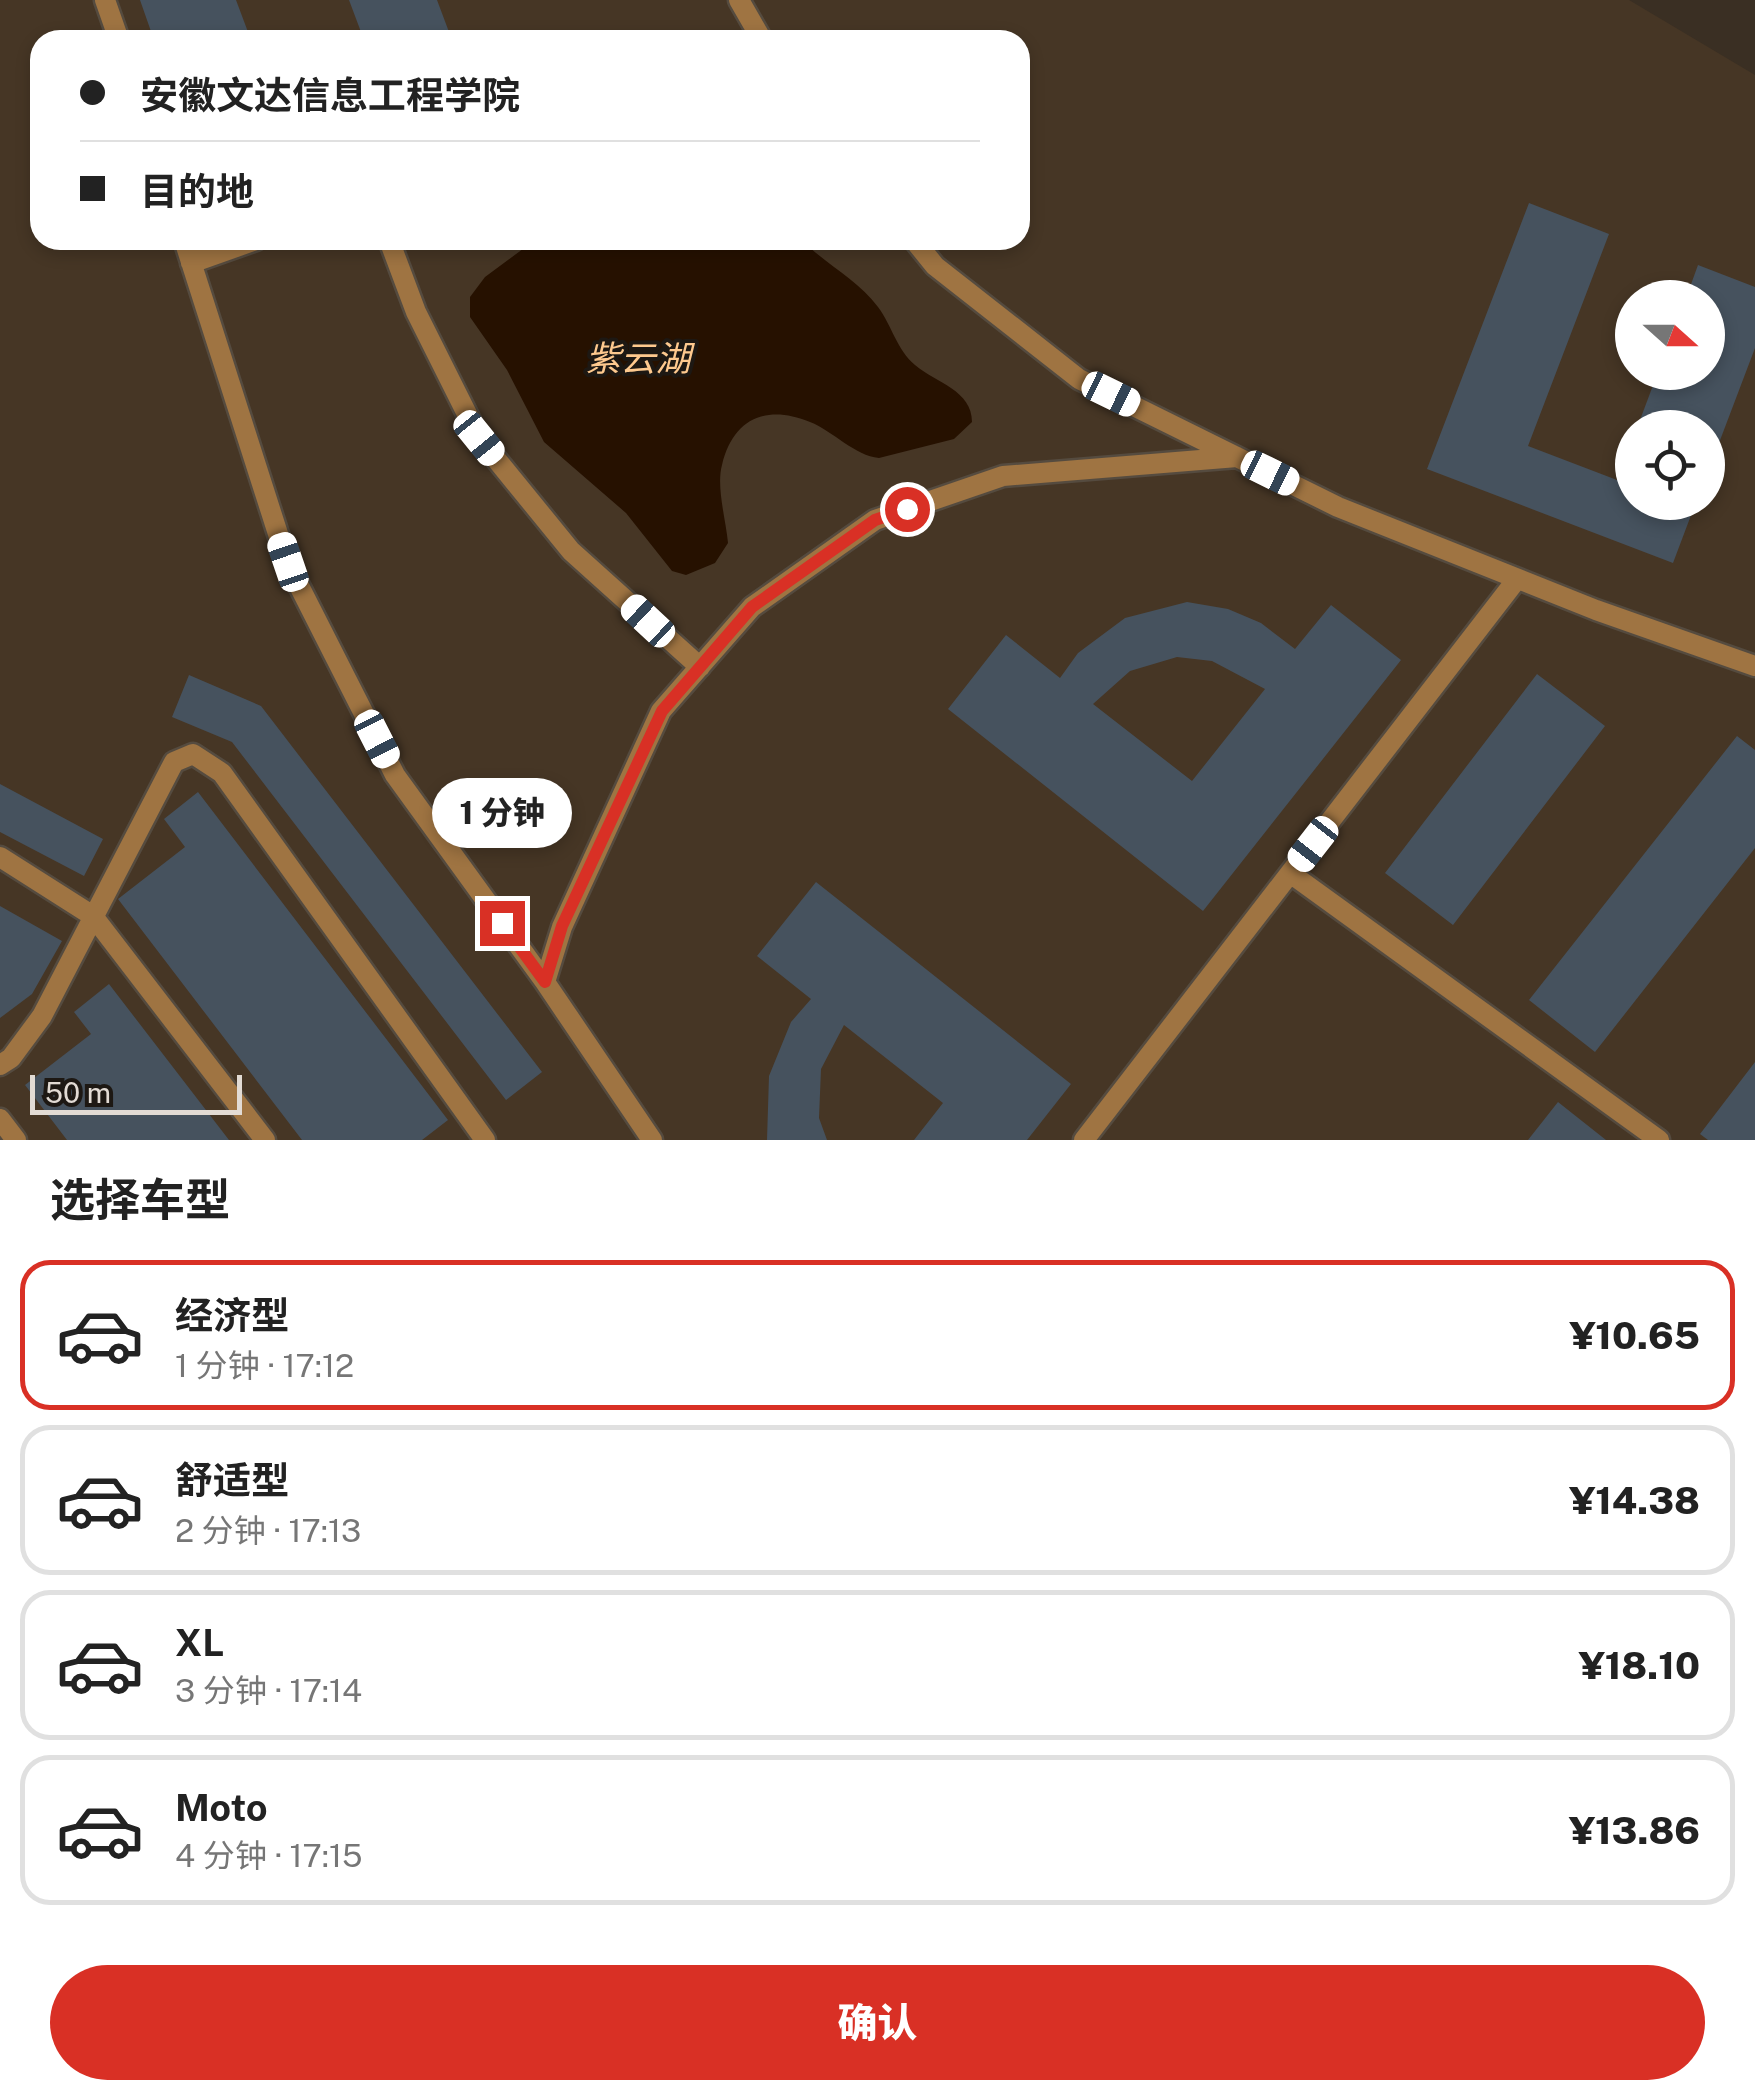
<!DOCTYPE html>
<html lang="zh">
<head>
<meta charset="utf-8">
<style>
  body { margin:0; font-family:"Public Sans","Noto Sans SC",sans-serif; background:#f6f6f6; color:#222; height:100vh; display:flex; flex-direction:column; font-size:38px; white-space:nowrap }
  * { box-sizing:border-box; margin:0 }
  p { font-size:32px; color:#767676 }
  .icon { flex:none; width:55px; height:55px; fill:none; stroke:currentColor; stroke-width:2; stroke-linecap:round; stroke-linejoin:round }
  .map { position:relative; height:1140px; overflow:hidden }
  .side { display:flex; flex-direction:column; background:#fff; flex:1 }
  .side>* { flex:none }
  .top-card { position:absolute; left:30px; top:30px; width:1000px; height:220px; border-radius:30px; box-shadow:0 5px 15px #0003; display:grid; align-content:center; height:220px; padding:0 50px; background:#fff }
  .needle { width:65px; rotate:111deg }
  .buttons { position:absolute; left:1615px; top:280px; display:grid; gap:20px }
  .buttons a { display:grid; place-items:center; width:110px; height:110px; border-radius:50%; background:#fff; box-shadow:0 5px 15px #0003; font-size:50px }
  .scale { position:absolute; left:30px; bottom:25px; width:212px; box-sizing:border-box; padding-left:10px; border:5px solid #e2dbd4; border-top:0; font-size:28px; line-height:35px; white-space:nowrap; color:#e2dbd4; -webkit-text-stroke:8px #1d1813; paint-order:stroke }
  .end { position:absolute; width:45px; height:45px; margin:-22px; border:12px solid #d93025; background:#fff; box-shadow:0 0 0 5px #fff }
  .from { border-radius:50% }
  .bubble { position:absolute; height:70px; border-radius:35px; background:#fff; box-shadow:0 5px 15px #0003; font-size:32px; font-weight:800; line-height:70px; text-align:center }
  .car { position:absolute; width:30px; height:60px; margin:-30px -15px; border-radius:12px; box-shadow:0 0 8px 2px #0007; background:linear-gradient(#fff 24%,#345 0 40%,#fff 0 76%,#345 0 86%,#fff 0) }
  .top-card b { display:flex; align-items:center; gap:35px; height:95px; font-size:38px }
  .top-card b+b { border-top:2px solid #e0e0e0 }
  .top-card i { width:25px; height:25px; background:#222 }
  ul { padding:0; list-style:none }
  li { display:flex; align-items:center; gap:30px; height:150px; margin:0 20px 15px; padding:0 30px; border:5px solid #e0e0e0; border-radius:30px }
  li div { flex:1 }
  li b { display:block; font-size:38px }
  li em { font-style:normal; font-weight:800 }
  li.active { border-color:#d93025 }
  li>.icon { width:90px; height:90px; stroke-width:1.5 }
  h2 { padding:0 50px; font-size:45px; line-height:120px }
  .button { display:flex; gap:20px; margin-top:auto; padding:20px 50px }
  .button a { flex:1; height:115px; border-radius:60px; background:#d93025; color:#fff; font-size:40px; font-weight:800; line-height:115px; text-align:center }
  .map>svg:first-child { display:block }
  .built { fill:#463625; fill-rule:evenodd }
  .water { fill:#261100 }
  .building { fill:#46525e; fill-rule:evenodd }
  .lines { fill:none; stroke-linecap:round; stroke-linejoin:round }
  .minor-casing { stroke:#554b3f; stroke-width:25 }
  .minor { stroke:#9f7442; stroke-width:20 }
  .route { stroke:#d93025; stroke-width:12 }
  .labels { text-anchor:middle; stroke-width:8; stroke-linejoin:round; paint-order:stroke }
  .water-label { font-size:35px; font-style:italic; fill:#fec98e; stroke:#1d1813 }
</style>
</head>
<body>
<div class="map">
<svg width="1755" height="1140" viewBox="0 0 1755 1140">
  <rect width="100%" height="100%" fill="#3a2f23"/>
  <path class="built" d="M0,0H1629L1755,75V1140H0ZM40,40H1020V240H40ZM1632,298H1708V372H1632ZM1632,428H1708V502H1632Z"/>
  <path class="water" d="M535,240H802C825,264 858,280 878,307C892,326 897,350 915,365C936,383 972,390 972,422L954,439L879,458C855,456 833,431 810,422C767,404 733,418 722,465C716,487 726,520 728,543L715,563L686,575L672,571L626,513L544,442L507,370L470,317V297L485,277Z"/>
  <path class="building" d="M140,0H236L251,40H154Z
    M349,0H437L452,40H364Z
    M1529,203L1609,234L1528,446L1617,480L1632,439V502H1696L1673,563L1427,469Z
    M1698,265L1755,287V348L1708,472V428H1637L1658,372H1708V298H1686Z
    M1187,602L1228,609L1261,623L1295,649L1331,605L1401,660L1203,911L948,709L1006,635L1060,678L1078,653L1125,618ZM1177,657L1212,661L1265,689L1192,781L1093,704L1130,671Z
    M1537,674L1605,726L1453,925L1385,873Z
    M189,675L261,706L542,1072L506,1100L232,742L172,717Z
    M1737,736L1755,750V848L1595,1052L1529,1000Z
    M0,784L103,839L84,876L0,832Z
    M198,792L448,1120L422,1140H302L118,899L185,847L164,819Z
    M816,882L1071,1084L1027,1140H914L943,1103L844,1025L821,1069L819,1118L827,1140H767L769,1076L791,1022L811,999L757,956Z
    M0,906L62,941L32,994L0,1018Z
    M109,984L229,1140H67L25,1085L91,1034L74,1012Z
    M1755,1062V1140H1708L1700,1134Z
    M1558,1102L1606,1140H1528Z"/>
  <g class="lines">
    <g class="minor-casing">
      <path id="minor" d="M105,0L119,40
        M739,0L762,40
        M184,240L287,562L395,775L545,982L652,1140
        M389,240L416,312L479,438L571,551L700,667
        M914,240L935,266L1079,379L1338,507L1596,610L1755,666
        M191,263L256,240
        M0,857L93,916L265,1140
        M1290,873L1659,1140
        M545,982L562,927L661,711L752,607L875,520L1003,476L1237,457
        M0,1065L11,1058L42,1016L174,762L193,754L222,773L485,1140
        M0,1119L16,1140
        M1084,1140L1517,579"/>
    </g>
    <use href="#minor" class="minor"/>
  </g>
  <g class="lines">
    <path class="route" d="M502,923L545,982L562,926L662,711L752,607L875,520L907,509"/>
  </g>
  <g class="labels">
    <g class="water-label">
      <text x="638" y="371">紫云湖</text>
    </g>
  </g>
</svg>
<div class="buttons">
<a><svg class="needle" viewBox="-14 -14 28 28"><path d="M0-13l5 13h-10z" fill="#e53935"/><path d="M0 13l5-13h-10z" fill="#767676"/></svg></a>
<a><svg class="icon" aria-label="locate" viewBox="0 0 24 24"><circle cx="12" cy="12" r="6"/><path d="M12 2v4M12 18v4M2 12h4M18 12h4"/></svg></a>
</div>
<div class="scale">50 m</div>
<i class="end from" style="left:907px;top:509px"></i>
<i class="end" style="left:502px;top:923px"></i>
<div class="bubble" style="left:432px;top:778px;width:140px">1 分钟</div>
<i class="car" style="left:1111px;top:394px;rotate:116deg"></i>
<i class="car" style="left:479px;top:438px;rotate:141deg"></i>
<i class="car" style="left:1270px;top:473px;rotate:116deg"></i>
<i class="car" style="left:288px;top:562px;rotate:341deg"></i>
<i class="car" style="left:648px;top:621px;rotate:313deg"></i>
<i class="car" style="left:377px;top:739px;rotate:153deg"></i>
<i class="car" style="left:1313px;top:844px;rotate:218deg"></i>
<div class="top-card">
<b><i class="from"></i>安徽文达信息工程学院</b>
<b><i></i>目的地</b>
</div>
</div>
<section class="side">
<h2>选择车型</h2>
<ul>
<li class="active"><svg class="icon" aria-label="car" viewBox="0 0 24 24"><path d="M5 17H2v-5l4-1 3-4h7l3 4 3 1v5h-3M9 17h6M6 11h13"/><circle cx="7" cy="17" r="2"/><circle cx="17" cy="17" r="2"/></svg><div><b>经济型</b><p>1 分钟 · 17:12</p></div><em>¥10.65</em></li>
<li><svg class="icon" aria-label="car" viewBox="0 0 24 24"><path d="M5 17H2v-5l4-1 3-4h7l3 4 3 1v5h-3M9 17h6M6 11h13"/><circle cx="7" cy="17" r="2"/><circle cx="17" cy="17" r="2"/></svg><div><b>舒适型</b><p>2 分钟 · 17:13</p></div><em>¥14.38</em></li>
<li><svg class="icon" aria-label="car" viewBox="0 0 24 24"><path d="M5 17H2v-5l4-1 3-4h7l3 4 3 1v5h-3M9 17h6M6 11h13"/><circle cx="7" cy="17" r="2"/><circle cx="17" cy="17" r="2"/></svg><div><b>XL</b><p>3 分钟 · 17:14</p></div><em>¥18.10</em></li>
<li><svg class="icon" aria-label="car" viewBox="0 0 24 24"><path d="M5 17H2v-5l4-1 3-4h7l3 4 3 1v5h-3M9 17h6M6 11h13"/><circle cx="7" cy="17" r="2"/><circle cx="17" cy="17" r="2"/></svg><div><b>Moto</b><p>4 分钟 · 17:15</p></div><em>¥13.86</em></li>
</ul>
<div class="button"><a>确认</a></div>
</section>
</body>
</html>
